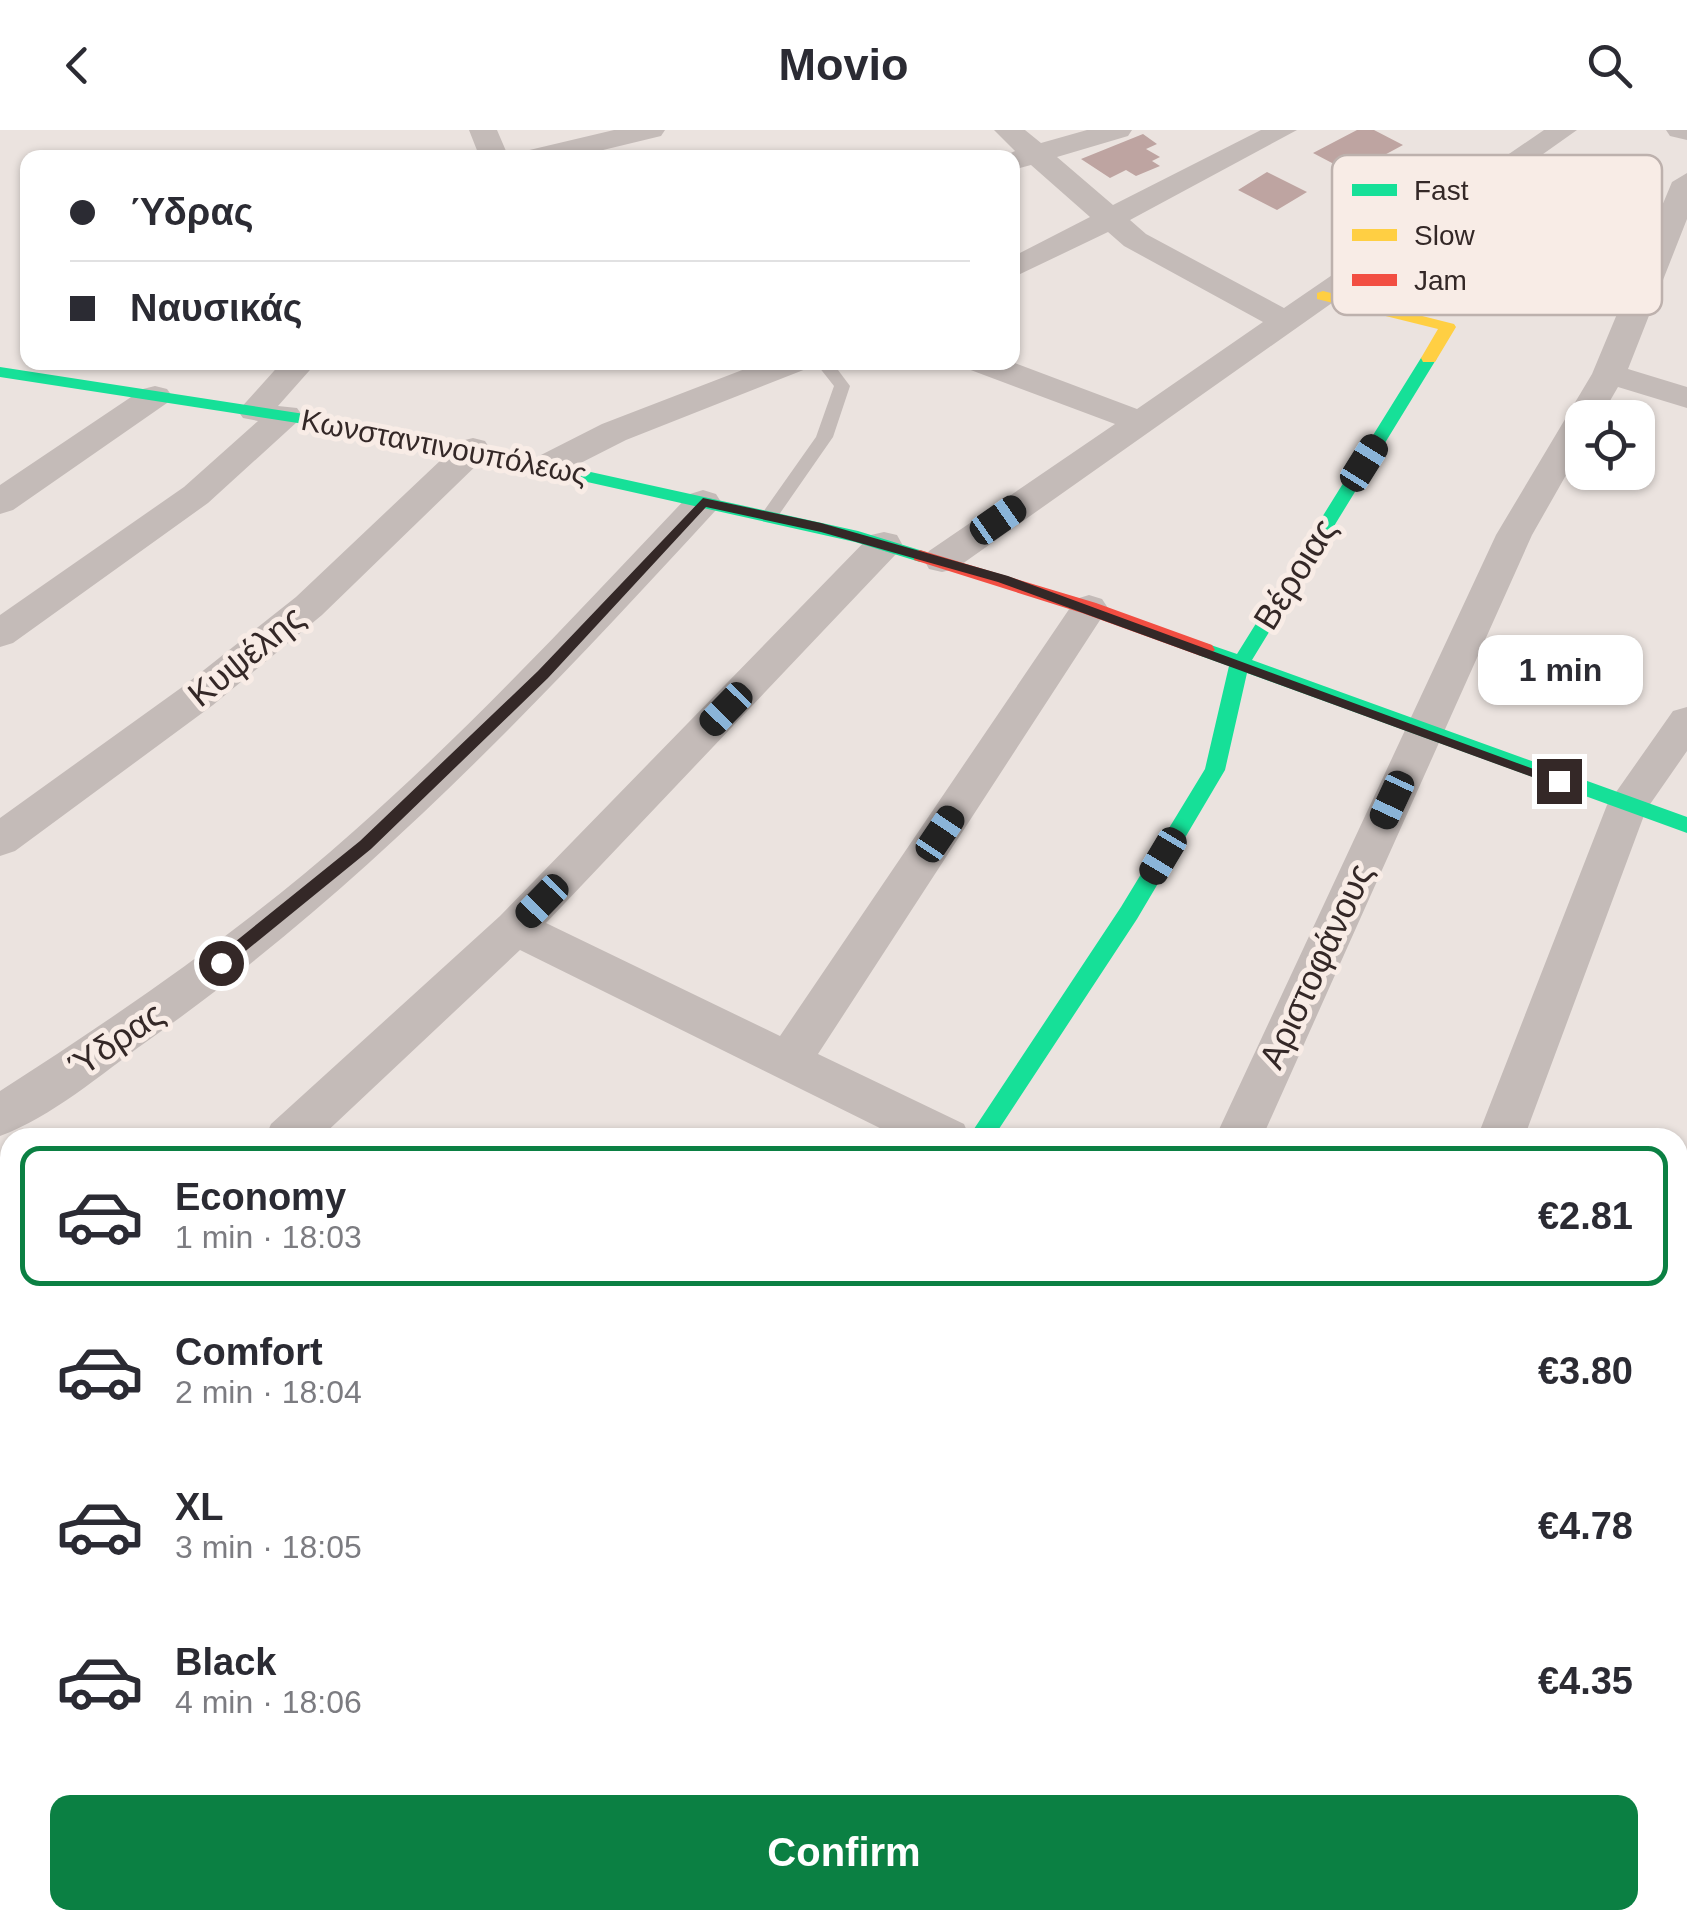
<!DOCTYPE html>
<html lang="en">
<head>
<meta charset="utf-8">
<style>
  body { margin:0; font-family:Arial,sans-serif; background:#f2f2f3; color:#2b2b33; height:100vh; display:flex; flex-direction:column; font-size:38px; white-space:nowrap }
  * { box-sizing:border-box; margin:0 }
  p { font-size:32px; color:#7c7c81 }
  .icon { flex:none; width:55px; height:55px; fill:none; stroke:currentColor; stroke-width:2; stroke-linecap:round; stroke-linejoin:round }
  .map { position:relative; flex:1; overflow:hidden }
  .side { position:absolute; left:0px; top:998px; width:1688px; height:802px; display:flex; flex-direction:column; background:#fff; border-radius:30px 30px 0 0; box-shadow:0 2px 8px #0004 }
  .side>* { flex:none }
  .banner { position:absolute; left:20px; top:20px; width:1000px; height:220px; border-radius:20px; box-shadow:0 2px 8px #0004; display:grid; align-content:center; height:220px; padding:0 50px; background:#fff }
  .buttons { position:absolute; left:1565px; top:270px; display:grid; gap:20px }
  .buttons a { display:grid; place-items:center; width:90px; height:90px; border-radius:20px; background:#fff; box-shadow:0 2px 8px #0004; font-size:50px }
  .end { position:absolute; width:45px; height:45px; margin:-22px; border:12px solid #342827; background:#fff; box-shadow:0 0 0 5px #fff }
  .from { border-radius:50% }
  .bubble { position:absolute; height:70px; border-radius:20px; background:#fff; box-shadow:0 2px 8px #0004; font-size:32px; font-weight:700; line-height:70px; text-align:center }
  .car { position:absolute; width:30px; height:60px; margin:-30px -15px; border-radius:12px; box-shadow:0 0 8px 2px #0007; background:linear-gradient(#222 24%,#8ab4d8 0 40%,#222 0 76%,#8ab4d8 0 86%,#222 0) }
  .banner b { display:flex; align-items:center; gap:35px; height:95px; font-size:38px }
  .banner b+b { border-top:2px solid #e1e1e2 }
  .banner i { width:25px; height:25px; background:#2b2b33 }
  ul { padding:18px 0 0; list-style:none }
  li { display:flex; align-items:center; gap:30px; height:140px; margin:0 20px 15px; padding:0 30px; border:5px solid transparent; border-radius:20px }
  li div { flex:1 }
  li b { display:block; font-size:38px }
  li em { font-style:normal; font-weight:700 }
  li.active { border-color:#0b8043 }
  li>.icon { width:90px; height:90px; stroke-width:1.5 }
  .cta { display:flex; gap:20px; margin-top:auto; padding:20px 50px }
  .cta a { flex:1; height:115px; border-radius:20px; background:#0b8043; color:#fff; font-size:40px; font-weight:700; line-height:115px; text-align:center }
  header { display:flex; justify-content:space-between; align-items:center; height:130px; padding:0 50px; background:#fff; font-size:45px; font-weight:700 }
  .map>svg:first-child { display:block }
  .building { fill:#bea4a1 }
  .lines { fill:none; stroke-linecap:round; stroke-linejoin:round }
  .lane { fill:#c4bbb8; fill-rule:evenodd }
  .street { fill:#c4bbb8; fill-rule:evenodd }
  .fast { fill:#16e098; fill-rule:evenodd }
  .slow { fill:#ffcf43; fill-rule:evenodd }
  .jam { fill:#f24e42; fill-rule:evenodd }
  .route { fill:#342827 }
  .labels { text-anchor:middle; stroke-width:10; stroke-linejoin:round; paint-order:stroke }
  .far-street-label { font-size:30px; fill:#342827; stroke:#f8ece6 }
  .street-label { font-size:35px; fill:#342827; stroke:#f8ece6 }
  .key { fill:#f8ece6; stroke:#bdb1ad; stroke-width:2.5 }
  .key-label { font-size:28px; fill:#342827 }
</style>
</head>
<body>
<header><svg class="icon" aria-label="back" viewBox="0 0 24 24"><path d="M15 5l-7 7 7 7"/></svg>Movio<svg class="icon" aria-label="search" viewBox="0 0 24 24"><circle cx="10" cy="10" r="6"/><path d="M15 15l6 6"/></svg></header>
<div class="map">
<svg width="1687" height="1799" viewBox="0 0 1687 1799">
  <rect width="100%" height="100%" fill="#ebe3df"/>
  <path class="building" d="M1357,0H1374L1403,15L1351,43L1313,23Z
    M1143,4L1157,14L1146,19L1160,27L1152,31L1160,36L1136,46L1126,40L1110,48L1081,29Z
    M1267,42L1307,62L1277,80L1238,60Z"/>
  <g class="lines">
    <path class="lane" d="M815,232H832L850,256L833,307L776,389H764L761,385L816,307L834,256Z"/>
    <path class="street" d="M469,0H497L509,28H480Z
      M614,0H665L661,6L570,28H517L521,22Z
      M994,0H1025L1041,13L1087,0H1132L1128,6L1057,27L1113,75L1261,0H1297L1130,90L1146,104L1284,178L1544,0H1577L955,439L942,442L929,439L924,430L929,421L1115,294L968,239L964,232H1012L1137,279L1263,192L1124,116L1108,102L1012,148V127L1090,87L1031,35L1012,40V28H1000L1015,21Z
      M1666,0H1687V10L1670,6Z
      M1687,43V89L1628,239L1687,257V278L1618,257L1600,288H1582V317L1532,405L1262,1008H1215L1496,405L1592,244L1672,52Z
      M282,232H317L278,276L297,278L302,285L297,292L208,373L13,513L0,517V485L184,357L258,291L243,288L238,281Z
      M763,232H810L806,239L626,310L559,344H535L530,336L535,328L602,294Z
      M155,256L167,259L172,266L167,273L13,380L0,384V355L143,259Z
      M473,308L485,311L490,319L485,327L322,485L213,575L15,721L0,726V688L185,555L296,467L461,311Z
      M703,360L716,364L721,372L716,380C539,573 361,761 146,912C101,944 52,987 0,1006V961C123,882 244,799 354,701C473,596 581,479 690,364Z
      M884,402L897,405L902,414L897,423L546,793L780,906L1076,469L1089,465L1102,469L1108,478L1102,487L818,924L964,994L970,1008H900L520,820L320,1008H265L271,994L500,786L871,405Z
      M1687,577V621L1646,680L1524,1008H1477L1607,675L1673,581Z
      M10,1163V1211L0,1215V1167Z
      M1687,1440V1539L1678,1543V1444Z
      M0,1666L10,1670V1743L0,1739Z
      M25,1790H88L92,1799H29Z
      M251,1790H320L316,1799H247Z
      M769,1790H833L829,1799H765Z
      M1172,1790H1234L1230,1799H1168Z
      M1590,1790H1652L1651,1799H1589Z"/>
    <path class="fast" d="M1429,223L1437,228L1252,530L1687,687V703L1247,543L1225,640L1137,789L993,1008H968L1121,777L1205,639L1229,536L1198,525L1195,520L1205,513L1237,524L1421,228Z
      M0,237L382,296L858,401L926,422L929,426L920,432L855,412L382,306L0,247Z"/>
    <path class="slow" d="M1323,161L1454,194L1456,197L1435,232H1423L1421,228L1438,199L1317,169V163Z"/>
    <path class="jam" d="M920,420L1096,473L1212,515L1215,520L1205,527L1198,525L1082,483L914,430V422Z"/>
  </g>
  <path class="route" d="M703,368L821,393L1008,446L1566,651L1554,655L998,452L821,402L706,377L548,548L371,719L226,837H215V828L360,711L538,541Z"/>
  <g class="labels">
    <g class="far-street-label">
      <text transform="translate(444 317) rotate(11)" y="10">Κωνσταντινουπόλεως</text>
    </g>
    <g class="street-label">
      <text transform="translate(1295 444) rotate(-58)" y="12">Βέροιας</text>
      <text transform="translate(246 526) rotate(-39)" y="12">Κυψέλης</text>
      <text transform="translate(1316 836) rotate(-65)" y="12">Αριστοφάνους</text>
      <text transform="translate(116 910) rotate(-34)" y="12">Ύδρας</text>
    </g>
  </g>
  <rect x="1332" y="25" width="330" height="160" rx="15" class="key"/>
  <rect x="1352" y="54" width="45" height="12" fill="#16e098"/>
  <rect x="1352" y="99" width="45" height="12" fill="#ffcf43"/>
  <rect x="1352" y="144" width="45" height="12" fill="#f24e42"/>
  <g class="key-label">
    <text x="1414" y="70">Fast</text>
    <text x="1414" y="115">Slow</text>
    <text x="1414" y="160">Jam</text>
  </g>
</svg>
<div class="buttons">
<a><svg class="icon" aria-label="locate" viewBox="0 0 24 24"><circle cx="12" cy="12" r="6"/><path d="M12 2v4M12 18v4M2 12h4M18 12h4"/></svg></a>
</div>
<i class="end from" style="left:221px;top:833px"></i>
<i class="end" style="left:1559px;top:651px"></i>
<div class="bubble" style="left:1478px;top:505px;width:165px">1 min</div>
<i class="car" style="left:1364px;top:333px;rotate:32deg"></i>
<i class="car" style="left:998px;top:390px;rotate:55deg"></i>
<i class="car" style="left:726px;top:579px;rotate:224deg"></i>
<i class="car" style="left:1392px;top:670px;rotate:205deg"></i>
<i class="car" style="left:940px;top:704px;rotate:34deg"></i>
<i class="car" style="left:1163px;top:726px;rotate:211deg"></i>
<i class="car" style="left:542px;top:771px;rotate:224deg"></i>
<div class="banner">
<b><i class="from"></i>Ύδρας</b>
<b><i></i>Ναυσικάς</b>
</div>
<section class="side">
<ul>
<li class="active"><svg class="icon" aria-label="car" viewBox="0 0 24 24"><path d="M5 17H2v-5l4-1 3-4h7l3 4 3 1v5h-3M9 17h6M6 11h13"/><circle cx="7" cy="17" r="2"/><circle cx="17" cy="17" r="2"/></svg><div><b>Economy</b><p>1 min · 18:03</p></div><em>€2.81</em></li>
<li><svg class="icon" aria-label="car" viewBox="0 0 24 24"><path d="M5 17H2v-5l4-1 3-4h7l3 4 3 1v5h-3M9 17h6M6 11h13"/><circle cx="7" cy="17" r="2"/><circle cx="17" cy="17" r="2"/></svg><div><b>Comfort</b><p>2 min · 18:04</p></div><em>€3.80</em></li>
<li><svg class="icon" aria-label="car" viewBox="0 0 24 24"><path d="M5 17H2v-5l4-1 3-4h7l3 4 3 1v5h-3M9 17h6M6 11h13"/><circle cx="7" cy="17" r="2"/><circle cx="17" cy="17" r="2"/></svg><div><b>XL</b><p>3 min · 18:05</p></div><em>€4.78</em></li>
<li><svg class="icon" aria-label="car" viewBox="0 0 24 24"><path d="M5 17H2v-5l4-1 3-4h7l3 4 3 1v5h-3M9 17h6M6 11h13"/><circle cx="7" cy="17" r="2"/><circle cx="17" cy="17" r="2"/></svg><div><b>Black</b><p>4 min · 18:06</p></div><em>€4.35</em></li>
</ul>
<div class="cta"><a>Confirm</a></div>
</section>
</div>
</body>
</html>
